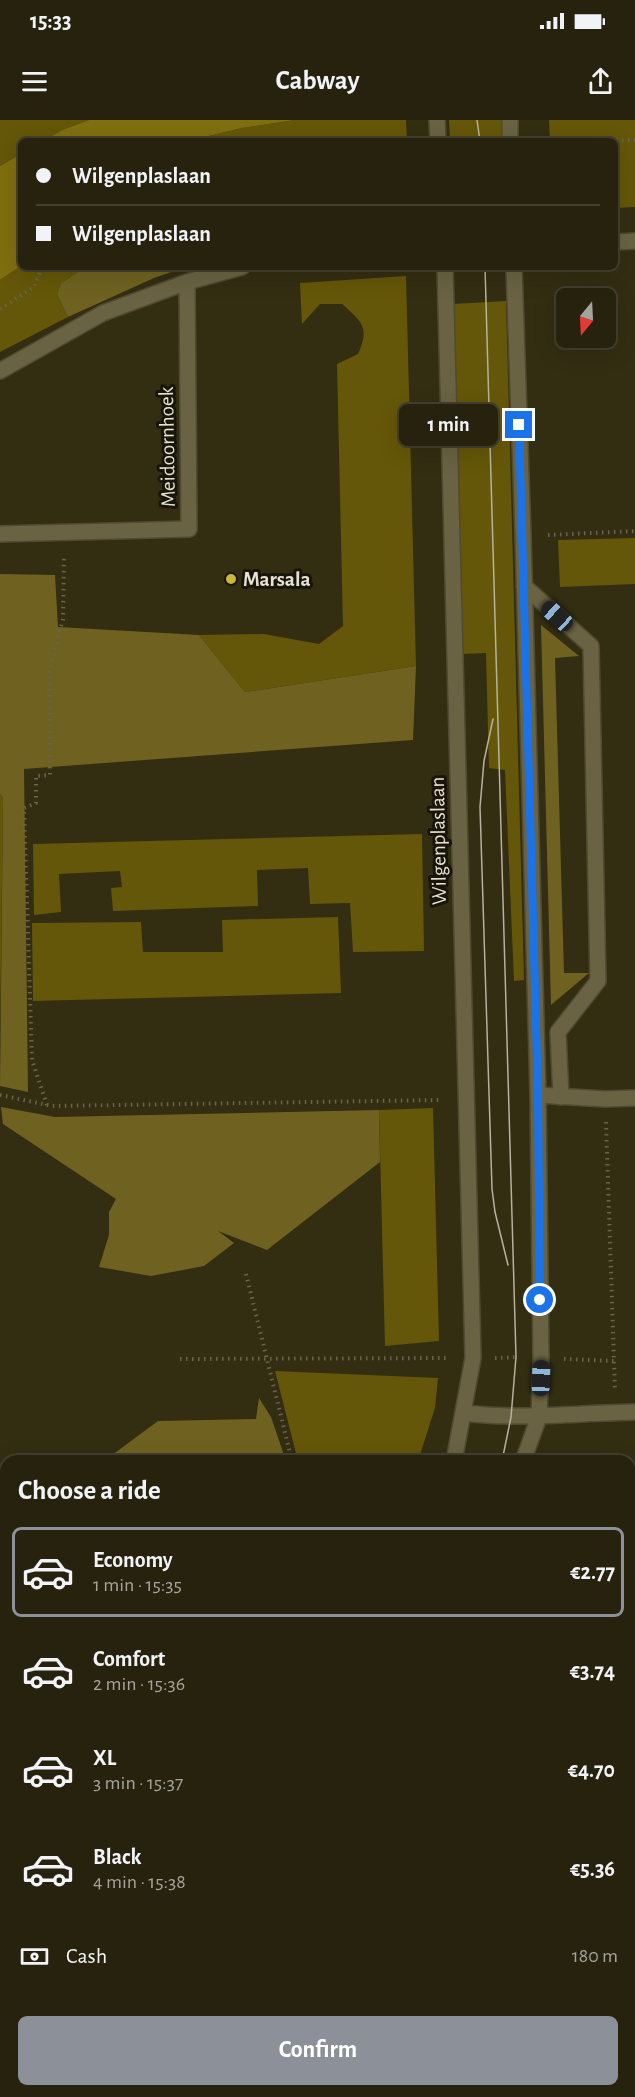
<!DOCTYPE html>
<html lang="en">
<head>
<meta charset="utf-8">
<style>
  body { margin:0; font-family:"Alegreya Sans",sans-serif; background:#2e2a17; color:#f1f3f6; height:100vh; display:flex; flex-direction:column; font-size:22px; white-space:nowrap }
  * { box-sizing:border-box; margin:0 }
  p { font-size:20px; color:#a4a49e }
  .icon { flex:none; width:33px; height:33px; fill:none; stroke:currentColor; stroke-width:2; stroke-linecap:round; stroke-linejoin:round }
  .map { position:relative; flex:1; overflow:hidden }
  .side { position:absolute; left:0px; top:1335px; width:636px; height:642px; display:flex; flex-direction:column; background:#26220e; border-radius:18px 18px 0 0; box-shadow:0 6px 24px #0002,0 0 0 2px #423f2e }
  .side>* { flex:none }
  .banner { position:absolute; left:18px; top:18px; width:600px; height:132px; border-radius:9px; box-shadow:0 6px 24px #0002,0 0 0 2px #423f2e; display:grid; align-content:center; height:132px; padding:0 18px; background:#26220e }
  .needle { width:39px; rotate:198deg }
  .controls { position:absolute; left:556px; top:168px; display:grid; gap:12px }
  .controls a { display:grid; place-items:center; width:60px; height:60px; border-radius:9px; background:#26220e; box-shadow:0 6px 24px #0002,0 0 0 2px #423f2e; font-size:30px }
  .end { position:absolute; width:27px; height:27px; margin:-14px; border:8px solid #1a73e8; background:#fff; box-shadow:0 0 0 3px #fff }
  .from { border-radius:50% }
  .bubble { position:absolute; height:42px; border-radius:9px; background:#26220e; box-shadow:0 6px 24px #0002,0 0 0 2px #423f2e; font-size:20px; font-weight:700; line-height:42px; text-align:center }
  .car { position:absolute; width:18px; height:36px; margin:-18px -9px; border-radius:8px; box-shadow:0 0 4px 2px #0007; background:linear-gradient(#222 24%,#8ab4d8 0 40%,#222 0 76%,#8ab4d8 0 86%,#222 0) }
  .banner b { display:flex; align-items:center; gap:21px; height:57px; font-size:22px }
  .banner b+b { border-top:2px solid #423f2e }
  .banner i { width:15px; height:15px; background:#f1f3f6 }
  ul { padding:0; list-style:none }
  li { display:flex; align-items:center; gap:18px; height:90px; margin:0 12px 9px; padding:0 6px; border:3px solid transparent; border-radius:9px }
  li div { flex:1 }
  li b { display:block; font-size:22px }
  li em { font-style:normal; font-weight:700 }
  li.current { border-color:#8c9099 }
  li>.icon { width:54px; height:54px; stroke-width:1.5 }
  h2 { padding:0 18px; font-size:27px; line-height:72px }
  .pay { display:flex; align-items:center; gap:15px; height:66px; padding:0 18px; font-size:22px }
  .pay p { margin-inline-start:auto }
  .action { display:flex; gap:12px; margin-top:auto; padding:12px 18px }
  .action a { flex:1; height:69px; border-radius:9px; background:#8c9099; color:#fff; font-size:24px; font-weight:700; line-height:69px; text-align:center }
  .status { display:flex; justify-content:space-between; align-items:center; height:42px; padding:0 30px; background:#26220e; direction:ltr }
  .status svg { height:16px; fill:currentColor }
  header { display:flex; justify-content:space-between; align-items:center; height:78px; padding:0 18px; background:#26220e; font-size:27px; font-weight:700 }
  .map>svg:first-child { display:block }
  .built { fill:#3c3612 }
  .green { fill:#645709 }
  .forest { fill:#6f6220 }
  .water { fill:#806f0f }
  .lines { fill:none; stroke-linecap:round; stroke-linejoin:round }
  .minor-casing { stroke:#4f4a31; stroke-width:18 }
  .path { stroke:#69644c; stroke-width:4; stroke-dasharray:1.5 4.5; stroke-linecap:butt }
  .minor { stroke:#696343; stroke-width:15 }
  .tram { stroke:#b6b29f; stroke-width:1.5 }
  .route { stroke:#1a73e8; stroke-width:8 }
  .poi-dot { fill:#cfb837; stroke:#18160a; stroke-width:2 }
  .labels { text-anchor:middle; stroke-width:6; stroke-linejoin:round; paint-order:stroke }
  .street-label { font-size:21px; fill:#e5e2d2; stroke:#18160a }
  .poi-label { font-size:21px; font-weight:bold; fill:#e5e2d2; stroke:#18160a; text-anchor:start }
</style>
</head>
<body>
<div class="status"><b>15:33</b><svg viewBox="0 0 49 12"><path d="M0 12V9h3v3zM5 12V6h3v6zM10 12V3h3v9zM15 12V0h3v12zM26 1h20v11H26zM47 4h2v5h-2z"/></svg></div>
<header><svg class="icon" aria-label="menu" viewBox="0 0 24 24"><path d="M4 6h16M4 12h16M4 18h16"/></svg>Cabway<svg class="icon" aria-label="share" viewBox="0 0 24 24"><path d="M12 15V3M7 8l5-5 5 5M5 13v7h14v-7"/></svg></header>
<div class="map">
<svg width="635" height="1977" viewBox="0 0 635 1977">
  <rect width="100%" height="100%" fill="#332d12"/>
  <path class="built" d="M68,1971H200L199,1977H68Z"/>
  <path class="green" d="M0,0H89L62,10L43,21H21V34L0,46Z
    M295,0H406L407,21H188L242,8Z
    M449,0H501V21H450Z
    M549,0H635V87L615,88V21H550Z
    M21,146L86,147L61,163L57,174L68,197L0,232V160Z
    M406,156L416,546L245,572L199,515L264,514L319,524L343,506L337,244L358,234C370,207 362,202 342,184H320L302,204L300,163Z
    M506,181L524,860L514,861L505,650L489,648L486,533L463,534L453,184Z
    M635,418V464L560,467L558,420Z
    M0,674L3,678L0,914Z
    M422,714L424,831L353,832L350,783L310,784L308,748L257,750L258,786L113,791L111,768L122,767L120,751L59,754L61,792L34,795L33,724Z
    M338,797L341,873L33,881L32,803L141,802L143,832H223L222,800Z
    M433,988L439,1221L385,1226L379,990Z
    M275,1251L438,1258L435,1288L418,1341H298Z
    M0,1510L6,1516V1705L0,1696Z"/>
  <path class="forest" d="M86,147H180V149L154,158L68,197L57,174L61,163Z
    M0,454L55,455L58,507L199,515L245,572L416,546L413,620L24,649L28,972L0,966L3,678L0,674Z
    M541,505L579,536L555,538L564,853H589L551,885Z
    M1,987L55,997L379,990L380,1042L267,1130L218,1111L234,1123L204,1146L151,1156L99,1147L109,1115V1092L116,1079L3,1004Z
    M259,1278L271,1297L286,1341H104L158,1301L256,1299Z"/>
  <path class="water" d="M89,0H295L242,8L188,21H43L62,10Z
    M21,34V146L0,160V46Z
    M0,1910L6,1920V1971H36L40,1977H0Z"/>
  <g class="lines">
    <g class="minor-casing">
      <path id="minor" d="M437,0L438,21
        M510,0V21
        M615,122L635,121
        M445,147L473,1238L454,1341
        M514,147L523,416L538,975L541,1238L539,1297L523,1341
        M0,251L103,193L187,162L242,147
        M0,414L189,409L187,162
        M524,466L591,526L598,861L558,912L561,977
        M538,975L605,979L635,978
        M464,1293C522,1300 577,1293 635,1292
        M0,1774L6,1781
        M0,1830L6,1826
        M555,1971V1977"/>
    </g>
    <path class="path" d="M544,21L635,20
      M0,189L34,167L42,147
      M548,415L635,411
      M0,975L52,986L441,980
      M47,985L32,940L24,688L36,683V656L50,655L49,554L63,499L64,437
      M606,1002L615,1270
      M246,1154L292,1341
      M495,1238L518,1237
      M180,1239L449,1238
      M564,1239L614,1241
      M630,1460H635
      M630,1876H635"/>
    <use href="#minor" class="minor"/>
    <path class="tram" d="M477,0L480,21
      M485,147L516,1237L511,1297L502,1341
      M493,599L484,641L480,687L492,1069L495,1092L508,1145
      M0,1794L6,1790"/>
  </g>
  <g class="lines">
    <path class="route" d="M519,305L538,975L540,1180"/>
  </g>
  <circle class="poi-dot" cx="231" cy="459" r="6"/>
  <g class="labels">
    <g class="street-label">
      <text transform="translate(167 327) rotate(-91)" y="7">Meidoornhoek</text>
      <text transform="translate(438 721) rotate(-91)" y="7">Wilgenplaslaan</text>
    </g>
    <g class="poi-label">
      <text x="243" y="466">Marsala</text>
    </g>
  </g>
</svg>
<div class="controls">
<a><svg class="needle" viewBox="-14 -14 28 28"><path d="M0-13l5 13h-10z" fill="#e53935"/><path d="M0 13l5-13h-10z" fill="#a4a49e"/></svg></a>
</div>
<i class="end from" style="left:540px;top:1180px"></i>
<i class="end" style="left:519px;top:305px"></i>
<div class="bubble" style="left:399px;top:284px;width:99px">1 min</div>
<i class="car" style="left:557px;top:496px;rotate:312deg"></i>
<i class="car" style="left:541px;top:1258px;rotate:2deg"></i>
<div class="banner">
<b><i class="from"></i>Wilgenplaslaan</b>
<b><i></i>Wilgenplaslaan</b>
</div>
<section class="side">
<h2>Choose a ride</h2>
<ul>
<li class="current"><svg class="icon" aria-label="car" viewBox="0 0 24 24"><path d="M5 17H2v-5l4-1 3-4h7l3 4 3 1v5h-3M9 17h6M6 11h13"/><circle cx="7" cy="17" r="2"/><circle cx="17" cy="17" r="2"/></svg><div><b>Economy</b><p>1 min · 15:35</p></div><em>€2.77</em></li>
<li><svg class="icon" aria-label="car" viewBox="0 0 24 24"><path d="M5 17H2v-5l4-1 3-4h7l3 4 3 1v5h-3M9 17h6M6 11h13"/><circle cx="7" cy="17" r="2"/><circle cx="17" cy="17" r="2"/></svg><div><b>Comfort</b><p>2 min · 15:36</p></div><em>€3.74</em></li>
<li><svg class="icon" aria-label="car" viewBox="0 0 24 24"><path d="M5 17H2v-5l4-1 3-4h7l3 4 3 1v5h-3M9 17h6M6 11h13"/><circle cx="7" cy="17" r="2"/><circle cx="17" cy="17" r="2"/></svg><div><b>XL</b><p>3 min · 15:37</p></div><em>€4.70</em></li>
<li><svg class="icon" aria-label="car" viewBox="0 0 24 24"><path d="M5 17H2v-5l4-1 3-4h7l3 4 3 1v5h-3M9 17h6M6 11h13"/><circle cx="7" cy="17" r="2"/><circle cx="17" cy="17" r="2"/></svg><div><b>Black</b><p>4 min · 15:38</p></div><em>€5.36</em></li>
</ul>
<div class="pay"><svg class="icon" aria-label="cash" viewBox="0 0 24 24"><path d="M3 7h18v10H3z"/><circle cx="12" cy="12" r="2"/></svg>Cash<p>180 m</p></div>
<div class="action"><a>Confirm</a></div>
</section>
</div>
</body>
</html>
